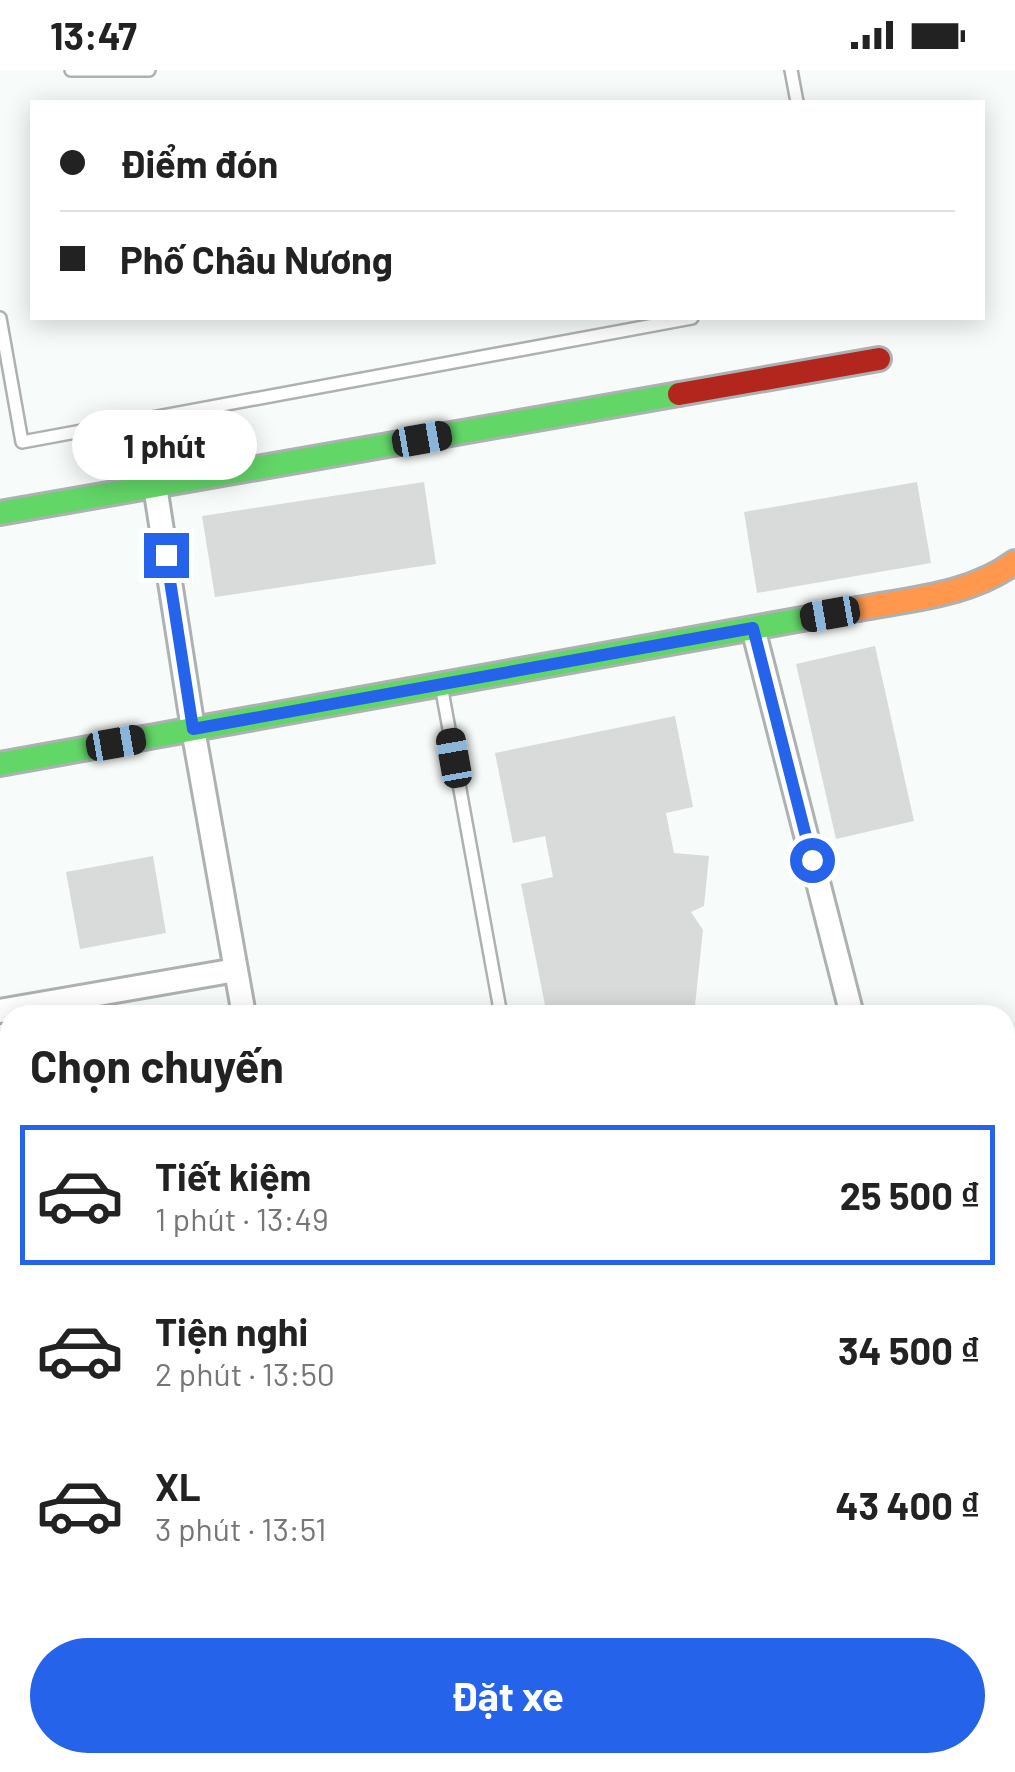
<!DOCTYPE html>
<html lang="vi">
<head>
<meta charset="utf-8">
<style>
  body { margin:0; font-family:Barlow,sans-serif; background:#f2f2f2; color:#222; height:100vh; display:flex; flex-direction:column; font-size:38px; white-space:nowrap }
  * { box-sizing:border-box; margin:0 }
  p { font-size:32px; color:#767676 }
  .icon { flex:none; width:55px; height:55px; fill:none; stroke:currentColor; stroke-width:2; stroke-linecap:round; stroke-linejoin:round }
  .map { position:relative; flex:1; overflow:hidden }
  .panel { position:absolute; left:0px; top:935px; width:1015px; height:768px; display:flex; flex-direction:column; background:#fff; border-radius:30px 30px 0 0; box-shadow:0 5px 25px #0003 }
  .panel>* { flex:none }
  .guide { position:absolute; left:30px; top:30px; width:955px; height:220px; border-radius:0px; box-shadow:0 5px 25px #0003; display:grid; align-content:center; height:220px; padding:0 30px; background:#fff }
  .end { position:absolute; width:45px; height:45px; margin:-22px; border:12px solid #2563eb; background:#fff; box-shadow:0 0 0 5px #fff }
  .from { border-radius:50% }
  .bubble { position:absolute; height:70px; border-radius:35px; background:#fff; box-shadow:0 5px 25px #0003; font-size:32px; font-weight:700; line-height:70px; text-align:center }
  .car { position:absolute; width:30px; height:60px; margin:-30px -15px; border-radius:12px; box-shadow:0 0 8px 2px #0007; background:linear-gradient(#222 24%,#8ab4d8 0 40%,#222 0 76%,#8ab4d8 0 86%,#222 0) }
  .guide b { display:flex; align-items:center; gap:35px; height:95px; font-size:38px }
  .guide b+b { border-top:2px solid #e0e0e0 }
  .guide i { width:25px; height:25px; background:#222 }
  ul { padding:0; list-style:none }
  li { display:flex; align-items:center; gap:30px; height:140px; margin:0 20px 15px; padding:0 10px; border:5px solid transparent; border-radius:0px }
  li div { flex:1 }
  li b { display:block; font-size:38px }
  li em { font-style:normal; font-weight:700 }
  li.active { border-color:#2563eb }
  li>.icon { width:90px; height:90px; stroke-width:1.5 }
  h2 { padding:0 30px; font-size:45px; line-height:120px }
  .cta { display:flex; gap:20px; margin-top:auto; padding:20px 30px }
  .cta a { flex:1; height:115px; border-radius:60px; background:#2563eb; color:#fff; font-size:40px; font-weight:700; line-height:115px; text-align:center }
  .status { display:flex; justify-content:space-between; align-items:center; height:70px; padding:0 50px; background:#fff; direction:ltr }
  .status svg { height:28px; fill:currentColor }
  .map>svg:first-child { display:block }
  .green { fill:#e8f6d3 }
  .building { fill:#d8dbda }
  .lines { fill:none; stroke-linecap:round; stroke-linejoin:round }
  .lane-casing { stroke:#aeb1b1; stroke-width:16 }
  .street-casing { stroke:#aeb1b1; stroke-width:28 }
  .fast-casing { stroke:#aeb1b1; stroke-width:28 }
  .slow-casing { stroke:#aeb1b1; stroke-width:28 }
  .jam-casing { stroke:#aeb1b1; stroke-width:28 }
  .lane { stroke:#fefffe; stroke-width:11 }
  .street { stroke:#fefffe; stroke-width:22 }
  .fast { stroke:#63d668; stroke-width:22 }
  .slow { stroke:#ff974d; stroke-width:22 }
  .jam { stroke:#b3261e; stroke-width:22 }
  .route { stroke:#2563eb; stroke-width:12 }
</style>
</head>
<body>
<div class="status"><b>13:47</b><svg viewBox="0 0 49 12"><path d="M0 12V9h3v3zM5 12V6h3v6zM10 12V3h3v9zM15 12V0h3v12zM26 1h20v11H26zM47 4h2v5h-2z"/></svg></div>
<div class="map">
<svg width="1015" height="1702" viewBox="0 0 1015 1702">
  <rect width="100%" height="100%" fill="#f7fcfb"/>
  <path class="green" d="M1015,1619V1702H803L799,1693L1005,1692V1620Z
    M212,1692L340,1693L343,1702H163Z"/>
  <path class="building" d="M424,412L436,494L215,527L202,446Z
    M917,412L931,493L757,523L744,442Z
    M875,576L914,751L836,769L796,594Z
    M675,646L693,737L666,743L674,783L709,786L704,836L691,842L703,860L694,945H547L521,814L553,807L545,766L513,773L495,683Z
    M153,786L166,863L80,879L66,802Z
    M10,1194V1459L0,1461V1196Z"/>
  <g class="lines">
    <g class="lane-casing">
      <path id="lane" d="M71,0H149
        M791,0L797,32
        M0,248L22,372L692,248
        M441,615L501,945
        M0,1104L10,1103
        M0,1164L10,1162
        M0,1491L10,1489
        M1005,1624L1015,1623
        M939,1692L944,1702"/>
    </g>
    <g class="street-casing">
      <path id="street" d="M155,416L193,659L244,945
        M753,558L852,945
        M0,941L236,900
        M1005,1233L1015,1232"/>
    </g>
    <g class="fast-casing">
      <path id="fast" d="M0,443L679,324
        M0,694L858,539
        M1005,1507L1015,1506
        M1005,1566L1015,1565
        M0,1653L10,1650
        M52,1702L91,1692
        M416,1702L430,1692"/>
    </g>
    <g class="slow-casing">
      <path id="slow" d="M858,539C911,529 971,525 1015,492"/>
    </g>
    <g class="jam-casing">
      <path id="jam" d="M679,324L879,289"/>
    </g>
    <use href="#lane" class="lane"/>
    <use href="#street" class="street"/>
    <use href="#fast" class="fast"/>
    <use href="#slow" class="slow"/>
    <use href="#jam" class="jam"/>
  </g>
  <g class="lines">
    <path class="route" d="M166,485L193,659L753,558L812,790"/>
  </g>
</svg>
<i class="end from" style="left:812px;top:790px"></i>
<i class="end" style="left:166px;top:485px"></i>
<div class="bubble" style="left:72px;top:340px;width:185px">1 phút</div>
<i class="car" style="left:422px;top:369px;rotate:80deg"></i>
<i class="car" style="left:830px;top:544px;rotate:260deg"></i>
<i class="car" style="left:116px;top:673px;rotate:80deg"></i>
<i class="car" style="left:454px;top:688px;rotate:350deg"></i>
<div class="guide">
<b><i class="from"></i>Điểm đón</b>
<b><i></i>Phố Châu Nương</b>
</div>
<section class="panel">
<h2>Chọn chuyến</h2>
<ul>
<li class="active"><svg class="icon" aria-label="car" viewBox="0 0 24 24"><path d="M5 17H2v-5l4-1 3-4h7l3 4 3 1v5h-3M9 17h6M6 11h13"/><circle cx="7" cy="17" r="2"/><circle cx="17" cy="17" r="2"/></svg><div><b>Tiết kiệm</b><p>1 phút · 13:49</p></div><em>25 500 ₫</em></li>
<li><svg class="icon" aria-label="car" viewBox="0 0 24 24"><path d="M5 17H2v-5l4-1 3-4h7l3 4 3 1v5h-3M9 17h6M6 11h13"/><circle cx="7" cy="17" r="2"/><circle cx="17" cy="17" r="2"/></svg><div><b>Tiện nghi</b><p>2 phút · 13:50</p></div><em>34 500 ₫</em></li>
<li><svg class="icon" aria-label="car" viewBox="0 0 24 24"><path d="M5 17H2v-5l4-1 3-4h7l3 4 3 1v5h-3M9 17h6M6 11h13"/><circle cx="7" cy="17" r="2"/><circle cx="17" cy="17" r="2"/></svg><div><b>XL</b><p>3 phút · 13:51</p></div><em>43 400 ₫</em></li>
</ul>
<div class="cta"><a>Đặt xe</a></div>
</section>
</div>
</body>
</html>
